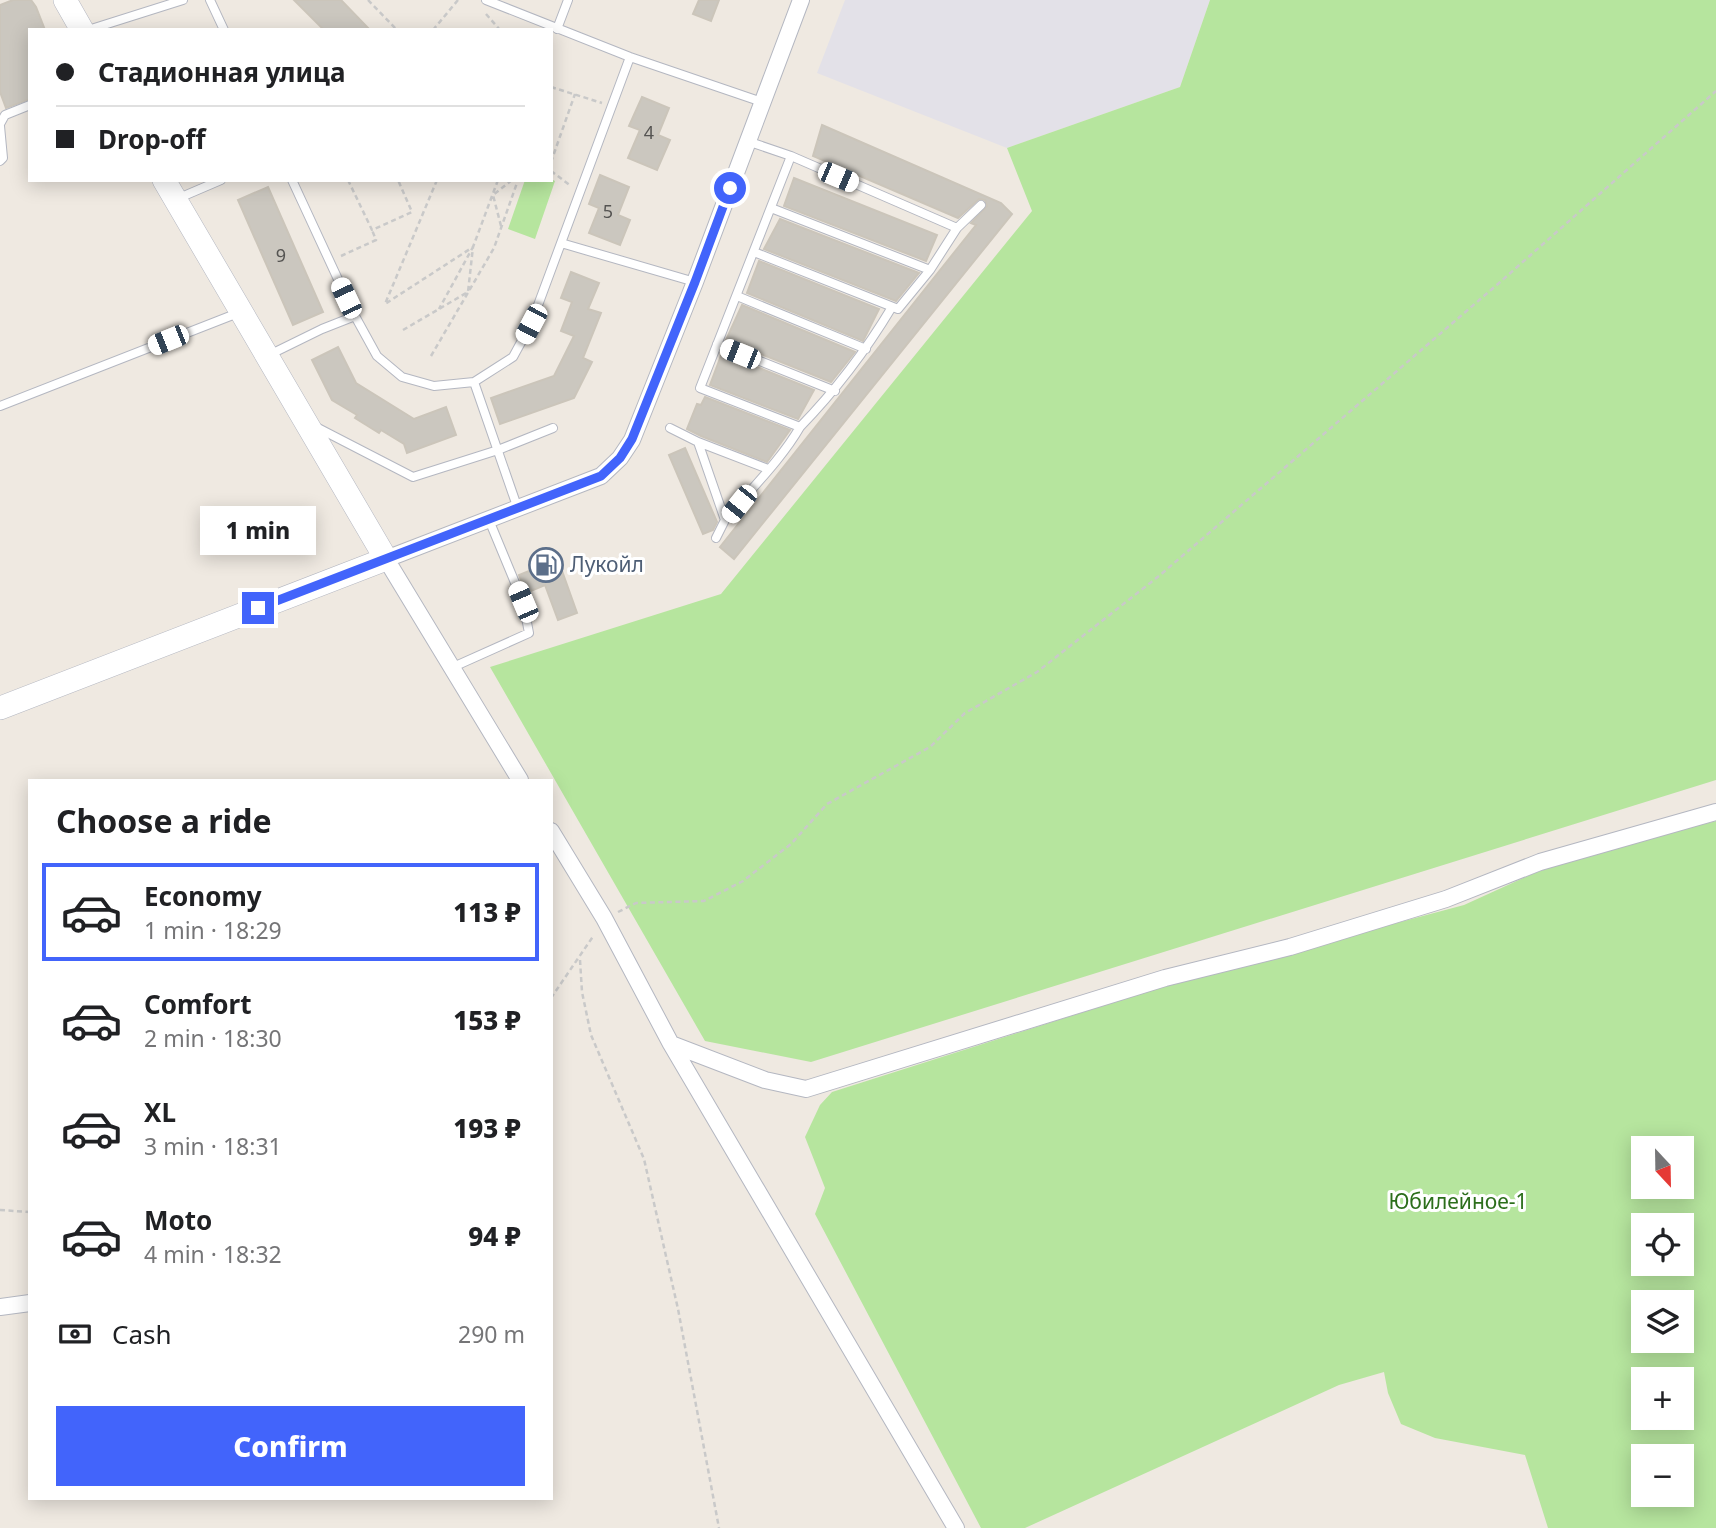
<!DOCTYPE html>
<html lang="en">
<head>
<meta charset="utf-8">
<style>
  body { margin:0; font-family:"Noto Sans",sans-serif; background:#f6f6f6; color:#202124; height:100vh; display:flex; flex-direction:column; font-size:26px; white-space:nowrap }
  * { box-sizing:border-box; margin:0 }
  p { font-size:23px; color:#757577 }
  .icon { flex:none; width:38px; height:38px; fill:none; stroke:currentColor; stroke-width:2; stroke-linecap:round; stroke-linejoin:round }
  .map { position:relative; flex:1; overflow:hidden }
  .side { position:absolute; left:28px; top:779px; width:525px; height:721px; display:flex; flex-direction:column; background:#fff; border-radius:0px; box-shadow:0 4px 18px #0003 }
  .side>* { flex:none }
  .guide { position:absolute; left:28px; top:28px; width:525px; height:154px; border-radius:0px; box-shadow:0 4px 18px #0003; display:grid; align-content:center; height:154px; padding:0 28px; background:#fff }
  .needle { width:46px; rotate:158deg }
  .buttons { position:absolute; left:1631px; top:1136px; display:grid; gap:14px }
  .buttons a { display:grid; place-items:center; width:63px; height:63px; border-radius:0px; background:#fff; box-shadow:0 4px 18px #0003; font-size:35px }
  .end { position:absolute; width:32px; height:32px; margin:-16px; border:9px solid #4264fb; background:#fff; box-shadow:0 0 0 4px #fff }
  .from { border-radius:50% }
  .bubble { position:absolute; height:49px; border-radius:0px; background:#fff; box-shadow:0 4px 18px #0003; font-size:23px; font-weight:800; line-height:49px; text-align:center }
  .car { position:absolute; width:21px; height:42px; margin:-21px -10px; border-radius:9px; box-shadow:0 0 5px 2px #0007; background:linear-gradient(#fff 24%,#345 0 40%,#fff 0 76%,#345 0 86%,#fff 0) }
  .guide b { display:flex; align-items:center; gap:24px; height:66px; font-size:26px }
  .guide b+b { border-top:2px solid #e0e0e0 }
  .guide i { width:18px; height:18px; background:#202124 }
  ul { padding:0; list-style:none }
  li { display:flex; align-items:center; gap:21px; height:98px; margin:0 14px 10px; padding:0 14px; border:4px solid transparent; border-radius:0px }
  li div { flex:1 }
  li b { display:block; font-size:26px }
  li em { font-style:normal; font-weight:800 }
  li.active { border-color:#4264fb }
  li>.icon { width:63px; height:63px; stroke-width:1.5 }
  h2 { padding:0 28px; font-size:32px; line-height:84px }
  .pay { display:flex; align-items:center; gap:18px; height:77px; padding:0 28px; font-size:26px }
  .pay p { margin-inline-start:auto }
  .primary-button { display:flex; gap:14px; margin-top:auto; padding:14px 28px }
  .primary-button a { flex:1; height:80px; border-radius:0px; background:#4264fb; color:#fff; font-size:28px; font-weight:800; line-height:80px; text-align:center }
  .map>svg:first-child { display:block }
  .industrial { fill:#e3e1e8 }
  .green { fill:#b6e59e; fill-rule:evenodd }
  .building { fill:#cbc7bf; stroke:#cbc5ba; stroke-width:2 }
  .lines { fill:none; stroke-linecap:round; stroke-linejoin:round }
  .lane-casing { stroke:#b4b7c1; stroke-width:10 }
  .street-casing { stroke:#b4b7c1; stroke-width:18 }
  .secondary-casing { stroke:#b4b7c1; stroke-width:24 }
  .path { stroke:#c9c9c9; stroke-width:2.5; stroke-dasharray:5 3.5; stroke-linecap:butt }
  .lane { stroke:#fff; stroke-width:8 }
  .street { stroke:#fff; stroke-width:16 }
  .secondary { stroke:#fff; stroke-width:23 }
  .route { stroke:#4264fb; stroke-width:9 }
  .labels { text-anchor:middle; stroke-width:6; stroke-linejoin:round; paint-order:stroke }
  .number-label { font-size:18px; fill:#555452 }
  .service-label { font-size:21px; fill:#4e5e75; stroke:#fff; text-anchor:start }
  .park-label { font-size:21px; fill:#2c6e1b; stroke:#fff }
</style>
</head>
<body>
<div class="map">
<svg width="1716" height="1528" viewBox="0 0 1716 1528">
  <rect width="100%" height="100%" fill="#efe9e1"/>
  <path class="industrial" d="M845,0H1210L1180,87L1007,148L817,73Z"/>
  <path class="green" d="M1210,0H1716V780L811,1062L705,1041L490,667L721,594L1032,211L1007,148L1180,87Z
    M551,179L555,181L535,239L508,229L525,180Z
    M1716,821V1528H1548L1525,1455L1435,1438L1401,1424L1388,1393L1384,1372L1339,1385L1025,1528H981L815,1214L825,1188L805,1137L820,1105L832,1092L1190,978L1464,905L1532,874L1599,850ZM1643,1148H1682V1186H1643ZM1643,1225H1682V1264H1643ZM1643,1302H1682V1340H1643ZM1643,1379H1682V1418H1643ZM1643,1456H1682V1494H1643Z"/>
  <path class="building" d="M13,0H31L36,7L45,30H30V99L6,108L0,92V5Z
    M294,0H341L370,30H324Z
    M699,0H719L711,21L693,14Z
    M642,97L669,108L658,135L670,140L657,170L628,158L640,130L629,126Z
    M822,125L1001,203L1012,214L734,559L720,547L976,225L971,223L987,206L985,200L979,199L958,218L813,156Z
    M600,175L629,187L618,215L630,220L620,245L589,233L599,208L589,204Z
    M794,178L937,235L926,261L784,206Z
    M268,187L323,312L293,325L238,200Z
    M780,219L919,273L896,301L764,249Z
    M759,261L879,309L863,341L747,293Z
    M571,272L599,283L588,309L601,313L583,358L592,362L574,398L500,424L491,398L554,376L574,336L561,331L572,302L561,298Z
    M742,305L855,352L831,382L726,340Z
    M338,347L356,383L414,419L446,407L456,435L407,453L404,444L381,430L379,433L355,418L357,415L332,400L312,360Z
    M722,353L814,390L798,419L710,385Z
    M705,397L790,430L767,462L701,436L687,429L697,404L701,405Z
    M685,448L717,522L713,530L703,534L669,455Z
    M556,554L577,613L558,620L545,585L526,593L519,575L539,567L537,561Z"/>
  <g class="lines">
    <g class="lane-casing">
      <path id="lane" d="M210,0L224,30
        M486,0L630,57L762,102
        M557,29L568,0
        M88,30L183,0
        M0,124L5,115L30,105
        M0,126L3,158L0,161
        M747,141L791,156L957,228L930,270L771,208
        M292,180L355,316L377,356L402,377L434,386L474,382L513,357L531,324L630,57
        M179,198L221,180
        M957,228L981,205
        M561,243L695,282
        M754,252L898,309L930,270
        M737,296L866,349
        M717,344L835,391
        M269,355L322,329L355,316
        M474,382L518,509
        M0,406L238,313
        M800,427C837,389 865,352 892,307
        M318,428L413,477L498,450L553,428
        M670,428L698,442
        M768,469L698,442L725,520C750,490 781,460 800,427L700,388L791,156
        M716,538L725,520
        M451,668L529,633L523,602L489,520"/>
    </g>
    <g class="street-casing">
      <path id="street" d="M520,780L386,559L601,476L620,458L632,440L695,282L801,0
        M551,831L604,918L671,1044L956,1528
        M671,1044L765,1080L806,1089L1165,978L1290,947L1446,899L1540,862L1716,812
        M0,1307L30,1303"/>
    </g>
    <g class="secondary-casing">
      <path id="secondary" d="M65,0L82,30
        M0,708L386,559L164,180"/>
    </g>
    <path class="path" d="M368,0L397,30
      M486,14L500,30
      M433,30L458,0
      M551,87L602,103
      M551,162L575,94
      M551,171L571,186
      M348,180L372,230L412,212L398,180
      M437,180L385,304L473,247L439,309
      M501,226L493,195L512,180
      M341,256L376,240L372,230
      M403,330L468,292L473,247L498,180
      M431,356L494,248L518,180
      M618,912L636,903L704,901L743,881L791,844L827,804L930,747L965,713L1037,672L1159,576L1499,283L1716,91
      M580,960L582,992L591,1035L644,1159L678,1309L719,1528
      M551,998L594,935
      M0,1210L30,1212"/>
    <use href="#lane" class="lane"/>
    <use href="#street" class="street"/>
    <use href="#secondary" class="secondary"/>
  </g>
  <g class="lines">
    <path class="route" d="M258,608L601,476L620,458L632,439L695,282L730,188"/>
  </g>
  <defs>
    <g id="fuel-ring" transform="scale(1.75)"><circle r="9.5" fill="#fff" stroke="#5c6f8a" stroke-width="1.5"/><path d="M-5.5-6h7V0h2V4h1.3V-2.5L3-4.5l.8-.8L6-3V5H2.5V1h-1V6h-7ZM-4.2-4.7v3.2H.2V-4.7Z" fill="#5c6f8a"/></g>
  </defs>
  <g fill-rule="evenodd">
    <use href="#fuel-ring" x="546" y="565"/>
  </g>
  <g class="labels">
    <g class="number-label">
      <text x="649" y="139">4</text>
      <text x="608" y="218">5</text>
      <text x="281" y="262">9</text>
    </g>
    <g class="service-label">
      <text x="570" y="572">Лукойл</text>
    </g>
    <g class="park-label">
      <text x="1458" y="1209">Юбилейное-1</text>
    </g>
  </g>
</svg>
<div class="buttons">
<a><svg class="needle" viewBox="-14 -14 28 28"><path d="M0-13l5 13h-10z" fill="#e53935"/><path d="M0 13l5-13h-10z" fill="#757577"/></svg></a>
<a><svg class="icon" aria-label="locate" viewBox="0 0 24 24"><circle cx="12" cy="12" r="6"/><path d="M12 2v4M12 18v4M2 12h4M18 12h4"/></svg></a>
<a><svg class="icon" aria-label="layers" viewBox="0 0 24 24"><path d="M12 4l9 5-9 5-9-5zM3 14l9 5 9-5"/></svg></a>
<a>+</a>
<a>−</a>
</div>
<i class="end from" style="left:730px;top:188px"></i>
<i class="end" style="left:258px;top:608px"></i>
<div class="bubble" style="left:200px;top:506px;width:116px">1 min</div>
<i class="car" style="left:838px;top:177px;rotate:113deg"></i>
<i class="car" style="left:346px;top:298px;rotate:335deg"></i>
<i class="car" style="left:531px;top:324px;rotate:208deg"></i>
<i class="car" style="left:168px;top:340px;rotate:248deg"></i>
<i class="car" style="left:740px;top:354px;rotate:292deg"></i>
<i class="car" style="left:739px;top:504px;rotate:219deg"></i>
<i class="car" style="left:523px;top:602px;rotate:337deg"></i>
<div class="guide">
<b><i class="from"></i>Стадионная улица</b>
<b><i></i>Drop-off</b>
</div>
<section class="side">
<h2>Choose a ride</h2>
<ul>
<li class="active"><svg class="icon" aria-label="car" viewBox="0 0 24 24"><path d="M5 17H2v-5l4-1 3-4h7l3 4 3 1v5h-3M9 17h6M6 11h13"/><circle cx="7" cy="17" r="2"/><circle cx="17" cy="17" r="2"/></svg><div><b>Economy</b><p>1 min · 18:29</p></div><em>113 ₽</em></li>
<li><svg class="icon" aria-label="car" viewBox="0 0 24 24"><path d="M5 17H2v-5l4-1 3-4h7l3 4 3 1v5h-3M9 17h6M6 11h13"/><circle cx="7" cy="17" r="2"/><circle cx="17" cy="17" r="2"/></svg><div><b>Comfort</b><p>2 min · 18:30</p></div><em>153 ₽</em></li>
<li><svg class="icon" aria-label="car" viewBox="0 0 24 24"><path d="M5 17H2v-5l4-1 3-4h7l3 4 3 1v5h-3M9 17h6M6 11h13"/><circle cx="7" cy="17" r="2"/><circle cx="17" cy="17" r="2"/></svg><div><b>XL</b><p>3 min · 18:31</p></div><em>193 ₽</em></li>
<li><svg class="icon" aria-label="car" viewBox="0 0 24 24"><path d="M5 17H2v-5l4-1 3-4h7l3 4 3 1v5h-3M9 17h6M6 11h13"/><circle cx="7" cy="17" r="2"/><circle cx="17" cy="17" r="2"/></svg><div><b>Moto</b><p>4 min · 18:32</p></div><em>94 ₽</em></li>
</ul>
<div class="pay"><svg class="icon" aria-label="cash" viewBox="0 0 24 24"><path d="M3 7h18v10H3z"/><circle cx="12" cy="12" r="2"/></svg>Cash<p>290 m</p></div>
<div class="primary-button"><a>Confirm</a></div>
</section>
</div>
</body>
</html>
